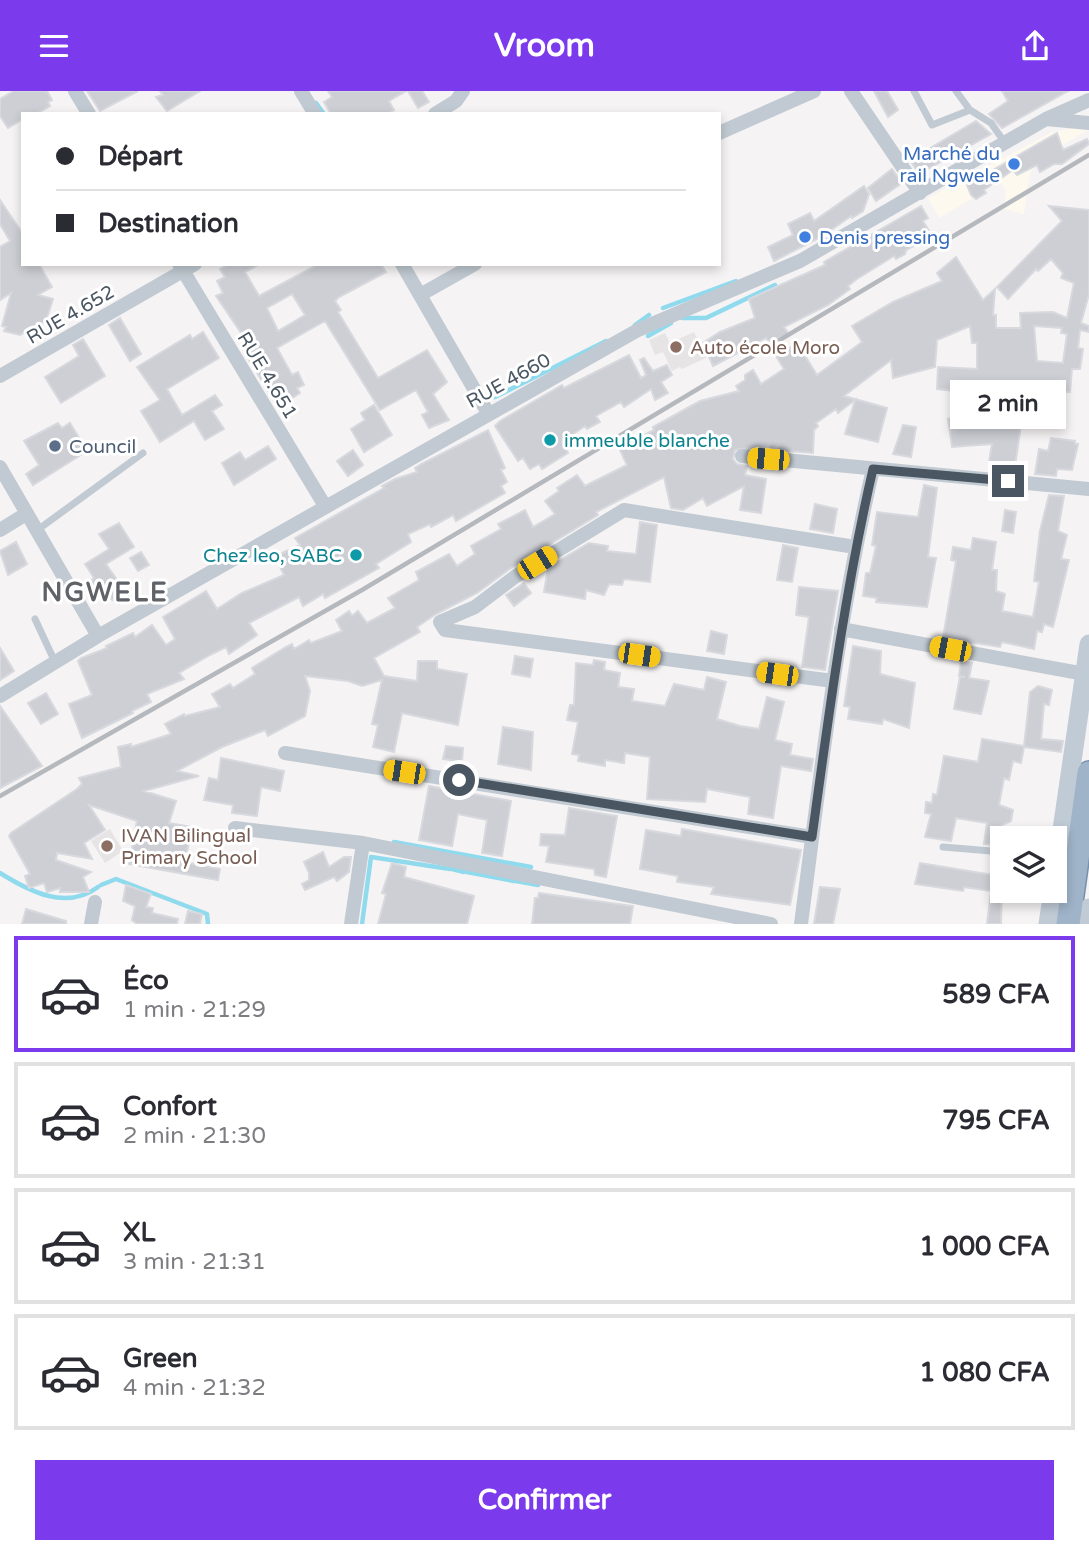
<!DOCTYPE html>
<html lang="fr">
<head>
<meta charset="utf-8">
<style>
  body { margin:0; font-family:"Varela Round",sans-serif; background:#f7f7f7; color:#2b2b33; height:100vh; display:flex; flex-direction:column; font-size:26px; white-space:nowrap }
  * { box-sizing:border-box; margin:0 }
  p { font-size:23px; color:#7c7c81 }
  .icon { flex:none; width:38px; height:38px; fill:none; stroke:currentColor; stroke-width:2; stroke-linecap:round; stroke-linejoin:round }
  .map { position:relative; height:833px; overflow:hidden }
  .side { display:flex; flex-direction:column; background:#fff; flex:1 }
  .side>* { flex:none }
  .top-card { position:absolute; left:21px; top:21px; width:700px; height:154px; border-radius:0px; box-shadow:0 4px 10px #0003; display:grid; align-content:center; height:154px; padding:0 35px; background:#fff }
  .buttons { position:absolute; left:990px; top:735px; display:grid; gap:14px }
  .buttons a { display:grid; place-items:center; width:77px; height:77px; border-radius:0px; background:#fff; box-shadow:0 4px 10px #0003; font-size:35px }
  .end { position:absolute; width:32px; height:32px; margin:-16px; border:9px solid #4a5661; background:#fff; box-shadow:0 0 0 4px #fff }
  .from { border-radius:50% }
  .bubble { position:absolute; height:49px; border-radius:0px; background:#fff; box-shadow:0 4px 10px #0003; font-size:23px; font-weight:700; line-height:49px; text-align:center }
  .car { position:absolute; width:21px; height:42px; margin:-21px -10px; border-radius:9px; box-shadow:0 0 5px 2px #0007; background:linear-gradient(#f5c518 24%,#345 0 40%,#f5c518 0 76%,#345 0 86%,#f5c518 0) }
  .top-card b { display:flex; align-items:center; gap:24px; height:66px; font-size:26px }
  .top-card b+b { border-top:2px solid #e1e1e2 }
  .top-card i { width:18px; height:18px; background:#2b2b33 }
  ul { padding:12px 0 0; list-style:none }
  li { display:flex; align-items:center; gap:21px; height:116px; margin:0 14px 10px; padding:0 21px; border:4px solid #e1e1e2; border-radius:0px }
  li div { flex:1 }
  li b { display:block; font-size:26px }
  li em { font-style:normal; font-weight:700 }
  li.active { border-color:#7c3aed }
  li>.icon { width:63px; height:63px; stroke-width:1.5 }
  .button { display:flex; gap:14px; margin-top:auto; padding:14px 35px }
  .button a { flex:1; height:80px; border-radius:0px; background:#7c3aed; color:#fff; font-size:28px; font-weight:700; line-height:80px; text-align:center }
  header { display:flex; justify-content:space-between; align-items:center; height:91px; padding:0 35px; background:#7c3aed; color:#fff; font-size:32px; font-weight:700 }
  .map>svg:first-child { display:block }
  .commercial { fill:#fdf9ef }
  .education { fill:#e6e4e5 }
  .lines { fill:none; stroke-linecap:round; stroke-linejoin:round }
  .stream { stroke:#90daee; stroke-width:4.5 }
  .building { fill:#cdcfd5; stroke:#d7d9de; stroke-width:2; fill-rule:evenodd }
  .trunk-casing { stroke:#7690ad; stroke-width:26 }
  .service { stroke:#c1cad2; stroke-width:7 }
  .minor { stroke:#c1cad2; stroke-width:14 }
  .secondary { stroke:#c1cbd6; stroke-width:19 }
  .trunk { stroke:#9fb4c9; stroke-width:23 }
  .rail { stroke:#b5b8bd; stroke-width:4.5 }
  .route { stroke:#4a5661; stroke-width:9 }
  .shop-dot { fill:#3f7fe0; stroke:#fff; stroke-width:2.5 }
  .education-dot { fill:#8d6e63; stroke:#fff; stroke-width:2.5 }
  .culture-dot { fill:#0f9aa8; stroke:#fff; stroke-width:2.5 }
  .service-dot { fill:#5c6f8a; stroke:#fff; stroke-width:2.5 }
  .labels { text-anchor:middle; stroke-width:6; stroke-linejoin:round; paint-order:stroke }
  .shop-label { font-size:19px; fill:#366cbe; stroke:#fff; text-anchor:end }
  .street-label { font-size:19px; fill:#4a5661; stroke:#fff }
  .education-label { font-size:19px; fill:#785e54; stroke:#fff; text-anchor:start }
  .culture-label { font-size:19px; fill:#0d838f; stroke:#fff; text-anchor:start }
  .service-label { font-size:19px; fill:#4e5e75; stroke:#fff; text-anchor:start }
  .district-label { font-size:26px; font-weight:bold; letter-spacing:2px; fill:#5f6368; stroke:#fff }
</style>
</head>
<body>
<header><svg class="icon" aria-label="menu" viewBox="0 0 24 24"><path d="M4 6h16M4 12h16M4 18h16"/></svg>Vroom<svg class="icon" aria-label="share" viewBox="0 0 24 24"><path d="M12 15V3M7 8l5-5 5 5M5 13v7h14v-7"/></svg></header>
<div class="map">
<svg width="1089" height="833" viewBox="0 0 1089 833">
  <rect width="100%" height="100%" fill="#f5f3f3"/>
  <path class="commercial" d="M1086,35L1088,39L1046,64L1030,82L1024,123L1004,118L1006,99L1000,91L939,127L928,107L1052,41Z"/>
  <path class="education" d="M694,241L706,267L682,278L680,276L672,280L663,261L655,264L649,249L665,242L670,252Z
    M110,738L123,760L105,772L91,750Z"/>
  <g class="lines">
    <path class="stream" d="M316,12L324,23
      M663,217L736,190
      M682,227H706L775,194
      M635,234L649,224
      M648,245L671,232
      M487,306H495L606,250
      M394,751L531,776
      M452,778L464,781
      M467,781L514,790
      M0,782C29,800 66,820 98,796
      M516,790L538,794
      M101,794L116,788L207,823L208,833
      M362,833L371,766L450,778"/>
  </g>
  <path class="building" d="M14,0H47L52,9L48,11L50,15L36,23H23V28L8,37L0,25V8Z
    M87,0H138L100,20Z
    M160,0H200L167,20L156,6L163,4Z
    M328,0H406L389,10L394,19L387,23H331L324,11L332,6Z
    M408,0H422L429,11L418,17Z
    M874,0H887L898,19L888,26Z
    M1002,0H1068L1002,37L989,23L1008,10Z
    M976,30L991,43L919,83L910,69Z
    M1057,42L1063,59L1087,48L1089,53L1062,73H1054L1040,81L1037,74L1017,84L1013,79L984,99L986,102L976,108L971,104L967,94Z
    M892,78L902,92L876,110L868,97Z
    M864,95L869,103L863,120L852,127L851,125L823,145L774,170L768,156L793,144L788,133L810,122L814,130Z
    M0,109L23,143V173H39L52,196L38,204L53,208L46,230L20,244L4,240L6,236L2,235L11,202L0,209V156L10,150L0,133Z
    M921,115L928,127L923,130L932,145L906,159L905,163L896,168L894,165L857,188L848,195L850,198L828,214L784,236L789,243L769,251L766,247L713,275L703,252L720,241L755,227L749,208L825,174L824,171Z
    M1049,115L1089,119V203L1081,232L1089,235V241L1080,239L1078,257L1083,258L1080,278H1072L1070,301L1041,300V308L1025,306L1015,375L989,371L992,353L952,356L948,328L952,327L955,300L937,298L938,276L977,278V252H972L970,235L937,249L935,276L893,287L891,269L844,305L887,317L878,351L845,343L855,309L838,322L836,318L816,332L818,335L814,339L813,362L777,359L778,355L771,358L769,354L735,359L733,368L737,373L747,375L745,384L766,388L761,422L740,419L744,395L707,415L703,407L683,419L671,417L664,386L596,421L598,424L511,477L477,502L436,523L417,536L420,541L374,567L384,585L417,590L418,570H437V578L467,583L458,634L402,622L394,661L373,656L378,634L372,633L382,589L362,595L348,590L305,585L310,600L305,625L268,645L265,639L222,656L177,680L199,685L144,700L176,710L169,732L192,736L185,771L220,778L218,789L129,773L137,730L89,714L105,739L84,752L92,768L57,762L56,769L91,781L83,786L89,801H60V797L47,801L44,792L29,797L25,785L30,783L9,745L11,742L77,698L82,693L79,687L121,676L118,656L131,653V656L171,643L165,633L184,623L185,625L220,616L212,603L230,593L233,597L255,583L252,577L284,557L292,553L294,558L309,549L311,552L342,540L336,529L349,520L352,525L358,520L367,532L395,517L388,507L419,489L416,481L449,463L457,475L475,463L471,455L501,438L498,433L525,419L533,436L555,423L545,410L559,400L557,397L577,384L585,395L627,374L619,357L654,339L653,336L700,310L739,300L736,295L745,289V284L753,279L761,293L784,278L776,265L797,252L817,284L862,251L852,235L893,211L942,190L937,182L956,166L983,209L995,198L993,224H996V237H1021L1020,222L1053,221L1067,227L1074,192L1061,187L1063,182L1051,168L1038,180L1036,178L1008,208L997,196L1062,130ZM1034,235L1062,237L1061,242L1067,243L1063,272L1037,270Z
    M229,173H260L245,181L259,205L319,173H381L386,181L339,206L335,210L341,219L338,221L378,287L427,259L447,291L433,303L449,329L429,337L422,324L428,321L416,299L380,319L325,230L277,257L292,284L298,281L304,294L297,297L300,302L278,316L245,262L252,258L216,205L223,202L217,190L225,186L220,178ZM292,203L305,224L278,240L267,217Z
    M120,227L141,263L130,270L109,234Z
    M203,241L219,267L167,298L182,324L215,304L222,314L212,320L224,338L205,349L194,330L160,351L141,320L160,309L137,276L190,244L192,248Z
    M83,248L105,285L61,312L45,286L79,265L73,254Z
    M629,264L641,287L646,284L640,269L644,267L653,280L667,274L672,284L661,291L668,302L655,309L651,298L624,316L621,311L596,325L600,331L587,338L585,335L562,351L568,362L542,378L539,373L530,378L523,367L518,370L495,335L500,330L562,294L564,297Z
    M374,314L392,344L364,361L351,338L365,329L361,322Z
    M58,332L62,337L70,332L87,360L33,394L26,383L39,374L24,350Z
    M903,334L916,336L911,366L893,363Z
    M488,339L505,377L501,379L507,391L501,395L505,402L456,430L453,424L431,436L430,433L408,443L411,451L376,473L379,477L325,507L323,503L303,515L299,506L249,532L257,544L229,563L226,556L210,564L179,582L184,588L147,603L151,611L132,620L133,622L82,647L69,613L92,604L78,570L81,567L107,557L106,555L133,542L135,546L152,534L166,554L175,548L163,526L206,500L217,518L242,502L284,484L275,465L300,454L295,447L384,397L382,395L395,388L417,381L415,377L421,373Z
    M1051,347L1075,350V353H1078L1072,379L1057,378L1056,385L1035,383L1039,358L1048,360Z
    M268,355L276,368L234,394L222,372L240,361L245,369Z
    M353,359L363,374L348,385L337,370Z
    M924,394L937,397L928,466L936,467L927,516L876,511L877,507L863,505L866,482H870L876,455L872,454L877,421L918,426Z
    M1049,404L1064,405L1058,440L1067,444L1061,468L1069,469L1053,536L1044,533L1042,541L1037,540L1034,558L1002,551L1000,556L943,547L956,470L951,469L953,456L971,459L973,447L996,451L992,479H997L996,500L1005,503L1002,520L1033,526L1039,491L1034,490L1040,440Z
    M815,413L837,418L833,442L810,438Z
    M1005,419L1016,421L1013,442L1002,440Z
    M640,431L657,434L650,491L624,488L622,494L609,493L604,504L586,499L585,508L544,501L548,476L589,452L608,455L607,460L636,463Z
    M119,432L134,456L106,473L120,493L115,497L126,504L119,513L87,493L94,487L85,473L109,458L99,443Z
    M16,451L27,473L8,484L0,460Z
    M783,454L798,457L792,491L777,489Z
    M141,461L149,474L138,480L130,467Z
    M524,492L531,502L514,515L506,504Z
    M799,496L838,500L825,579L802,576L809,526L796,524Z
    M711,540L727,544L724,563L707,560Z
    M853,555L881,560L880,583L915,592L909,637L883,628L882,633L848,628L850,616L844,615Z
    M0,557L14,580L0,589Z
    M515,565L533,568L530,586L512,583Z
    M594,569L605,571L604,579L620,582L618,596L634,598L632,610L665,615L674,593L704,599L707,586L726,591L717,628L740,635L759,638L767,606L784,611L775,649L792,653L790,664L813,668L811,680L781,675L773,727L748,723L750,706L707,698L705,711L647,708L650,666L625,662L624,672L605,669V675L578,670L579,664L572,663L578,631L567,629L570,614H574L576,572L593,574Z
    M961,570L972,572L969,587L989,590L981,623L954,618L960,586H965L959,585Z
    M1038,595L1052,599L1049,614L1044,613L1041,648L1063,650L1061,661L1024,656L1021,672L1013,670L1009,689L1004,687L999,714L1013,719L1011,730L1002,734L1000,755L984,753L987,732L956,727L951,750L925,746L931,723L925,722L926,711L932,712L933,703L937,704L944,665L978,671L982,648L1024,655L1030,601Z
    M46,602L58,623L41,633L28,612Z
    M0,615L42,675L0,697Z
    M503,636L533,641L531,679L498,673Z
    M446,655L463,657L462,671L443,668Z
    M221,667L284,680L280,700L261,696L257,725L232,722L233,714L204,709L209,687L218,689Z
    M429,695L511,710L502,765L482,762L487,729L458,723L452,755L419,749Z
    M569,717L617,725L606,786L595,784L594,778L546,771L549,755L540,754L541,743L565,744Z
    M682,738L801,759L790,814L711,803L714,796L677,791L678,785L640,778L646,739L681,745Z
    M323,761L329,776L344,766H351L349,781L337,790L334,786L305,799L302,793L309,789V782L304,771Z
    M392,772L406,776L404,786L474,805L467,833H378L386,803L382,802Z
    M920,772L993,784L994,775H1002L1001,833H987L991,800L964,796L963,800L915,793Z
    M126,794L151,803L146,816L153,817L152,822L178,828L177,833H137L132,829L135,815L123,810Z
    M820,796L840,798L833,833H814Z
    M539,802L633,815L630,833H532L535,807H538Z
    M26,818L66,830V833H22Z
    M188,820L202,823L200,833H185Z"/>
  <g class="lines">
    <g class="trunk-casing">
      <path id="trunk" d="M1068,833L1089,682"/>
    </g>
    <path class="service" d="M914,0L932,34L970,19
      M956,0L970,19L991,32L1005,52
      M36,440L143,362
      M35,528L55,571
      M943,756L1003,761"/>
    <path class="minor" d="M75,0L89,23
      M301,0L315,23
      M851,0L920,102
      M435,23L456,10L463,0
      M1046,28L1089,32
      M719,42L814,0
      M179,173L325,415
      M402,173L488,322
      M420,204L475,173
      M0,285L195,173
      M742,365L1089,398
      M0,376L98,545
      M0,439L26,423
      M841,538L1085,583
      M833,590L445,539L440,531L475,516L516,485L624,419L855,456
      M0,605L98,545L638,239L800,170L1046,28L1089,9
      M285,662L812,746
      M235,737L363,752
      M91,833L95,811
      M351,833L363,752L771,833
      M801,833C821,680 838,528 873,378"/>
    <path class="secondary" d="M1055,787L1089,553
      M1048,833L1053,800
      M1087,833L1089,817"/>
    <use href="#trunk" class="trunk"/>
    <path class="rail" d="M0,705L362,499L1089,64"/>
  </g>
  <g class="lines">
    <path class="route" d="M459,689L812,746C829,622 845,499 873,378L1008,390"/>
  </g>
  <g class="shop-dot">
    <circle cx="1014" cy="73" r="7"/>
    <circle cx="805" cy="146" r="7"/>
  </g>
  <g class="education-dot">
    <circle cx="676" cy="256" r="7"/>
    <circle cx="107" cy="755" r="7"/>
  </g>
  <g class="culture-dot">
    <circle cx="550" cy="349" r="7"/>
    <circle cx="356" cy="464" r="7"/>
  </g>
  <circle class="service-dot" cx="55" cy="355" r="7"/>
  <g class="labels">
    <g class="shop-label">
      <text x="1000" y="69">Marché du<tspan x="1000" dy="22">rail Ngwele</tspan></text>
      <text x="819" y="153" text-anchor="start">Denis pressing</text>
    </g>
    <g class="street-label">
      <text transform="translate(70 223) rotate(-30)" y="7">RUE 4.652</text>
      <text transform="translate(268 284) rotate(59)" y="7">RUE 4.651</text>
      <text transform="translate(508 289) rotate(-29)" y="7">RUE 4660</text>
    </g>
    <g class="education-label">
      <text x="690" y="263">Auto école Moro</text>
      <text x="121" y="751">IVAN Bilingual<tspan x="121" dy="22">Primary School</tspan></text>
    </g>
    <g class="culture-label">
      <text x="564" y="356">immeuble blanche</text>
      <text x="342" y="471" text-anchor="end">Chez leo, SABC</text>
    </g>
    <g class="service-label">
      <text x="69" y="362">Council</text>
    </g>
    <g class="district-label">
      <text x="105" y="510">NGWELE</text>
    </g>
  </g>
</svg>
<div class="buttons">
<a><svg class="icon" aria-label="layers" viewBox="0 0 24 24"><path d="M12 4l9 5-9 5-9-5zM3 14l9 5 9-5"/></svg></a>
</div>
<i class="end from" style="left:459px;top:689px"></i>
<i class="end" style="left:1008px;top:390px"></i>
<div class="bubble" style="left:950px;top:289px;width:116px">2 min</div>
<i class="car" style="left:768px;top:368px;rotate:275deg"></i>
<i class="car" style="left:537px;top:472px;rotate:58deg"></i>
<i class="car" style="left:950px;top:558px;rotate:281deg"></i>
<i class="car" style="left:639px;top:564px;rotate:98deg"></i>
<i class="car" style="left:777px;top:583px;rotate:278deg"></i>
<i class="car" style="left:404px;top:681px;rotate:279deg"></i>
<div class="top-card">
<b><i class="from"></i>Départ</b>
<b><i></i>Destination</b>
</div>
</div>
<section class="side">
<ul>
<li class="active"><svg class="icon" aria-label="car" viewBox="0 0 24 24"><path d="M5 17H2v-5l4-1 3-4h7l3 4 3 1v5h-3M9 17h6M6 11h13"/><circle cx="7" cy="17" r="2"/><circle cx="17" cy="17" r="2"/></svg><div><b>Éco</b><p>1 min · 21:29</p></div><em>589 CFA</em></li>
<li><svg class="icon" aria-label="car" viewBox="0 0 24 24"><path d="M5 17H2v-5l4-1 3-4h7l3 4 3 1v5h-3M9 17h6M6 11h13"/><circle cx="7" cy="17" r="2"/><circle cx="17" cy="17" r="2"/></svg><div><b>Confort</b><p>2 min · 21:30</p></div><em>795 CFA</em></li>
<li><svg class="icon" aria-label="car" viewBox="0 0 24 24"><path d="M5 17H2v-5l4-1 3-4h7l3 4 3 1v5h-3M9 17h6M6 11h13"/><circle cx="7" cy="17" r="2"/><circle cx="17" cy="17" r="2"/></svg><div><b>XL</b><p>3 min · 21:31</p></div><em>1 000 CFA</em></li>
<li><svg class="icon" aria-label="car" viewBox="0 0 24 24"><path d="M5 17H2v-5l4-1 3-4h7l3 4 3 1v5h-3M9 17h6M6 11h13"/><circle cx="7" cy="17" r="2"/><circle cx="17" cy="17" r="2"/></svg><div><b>Green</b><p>4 min · 21:32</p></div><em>1 080 CFA</em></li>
</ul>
<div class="button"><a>Confirmer</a></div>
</section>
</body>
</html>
